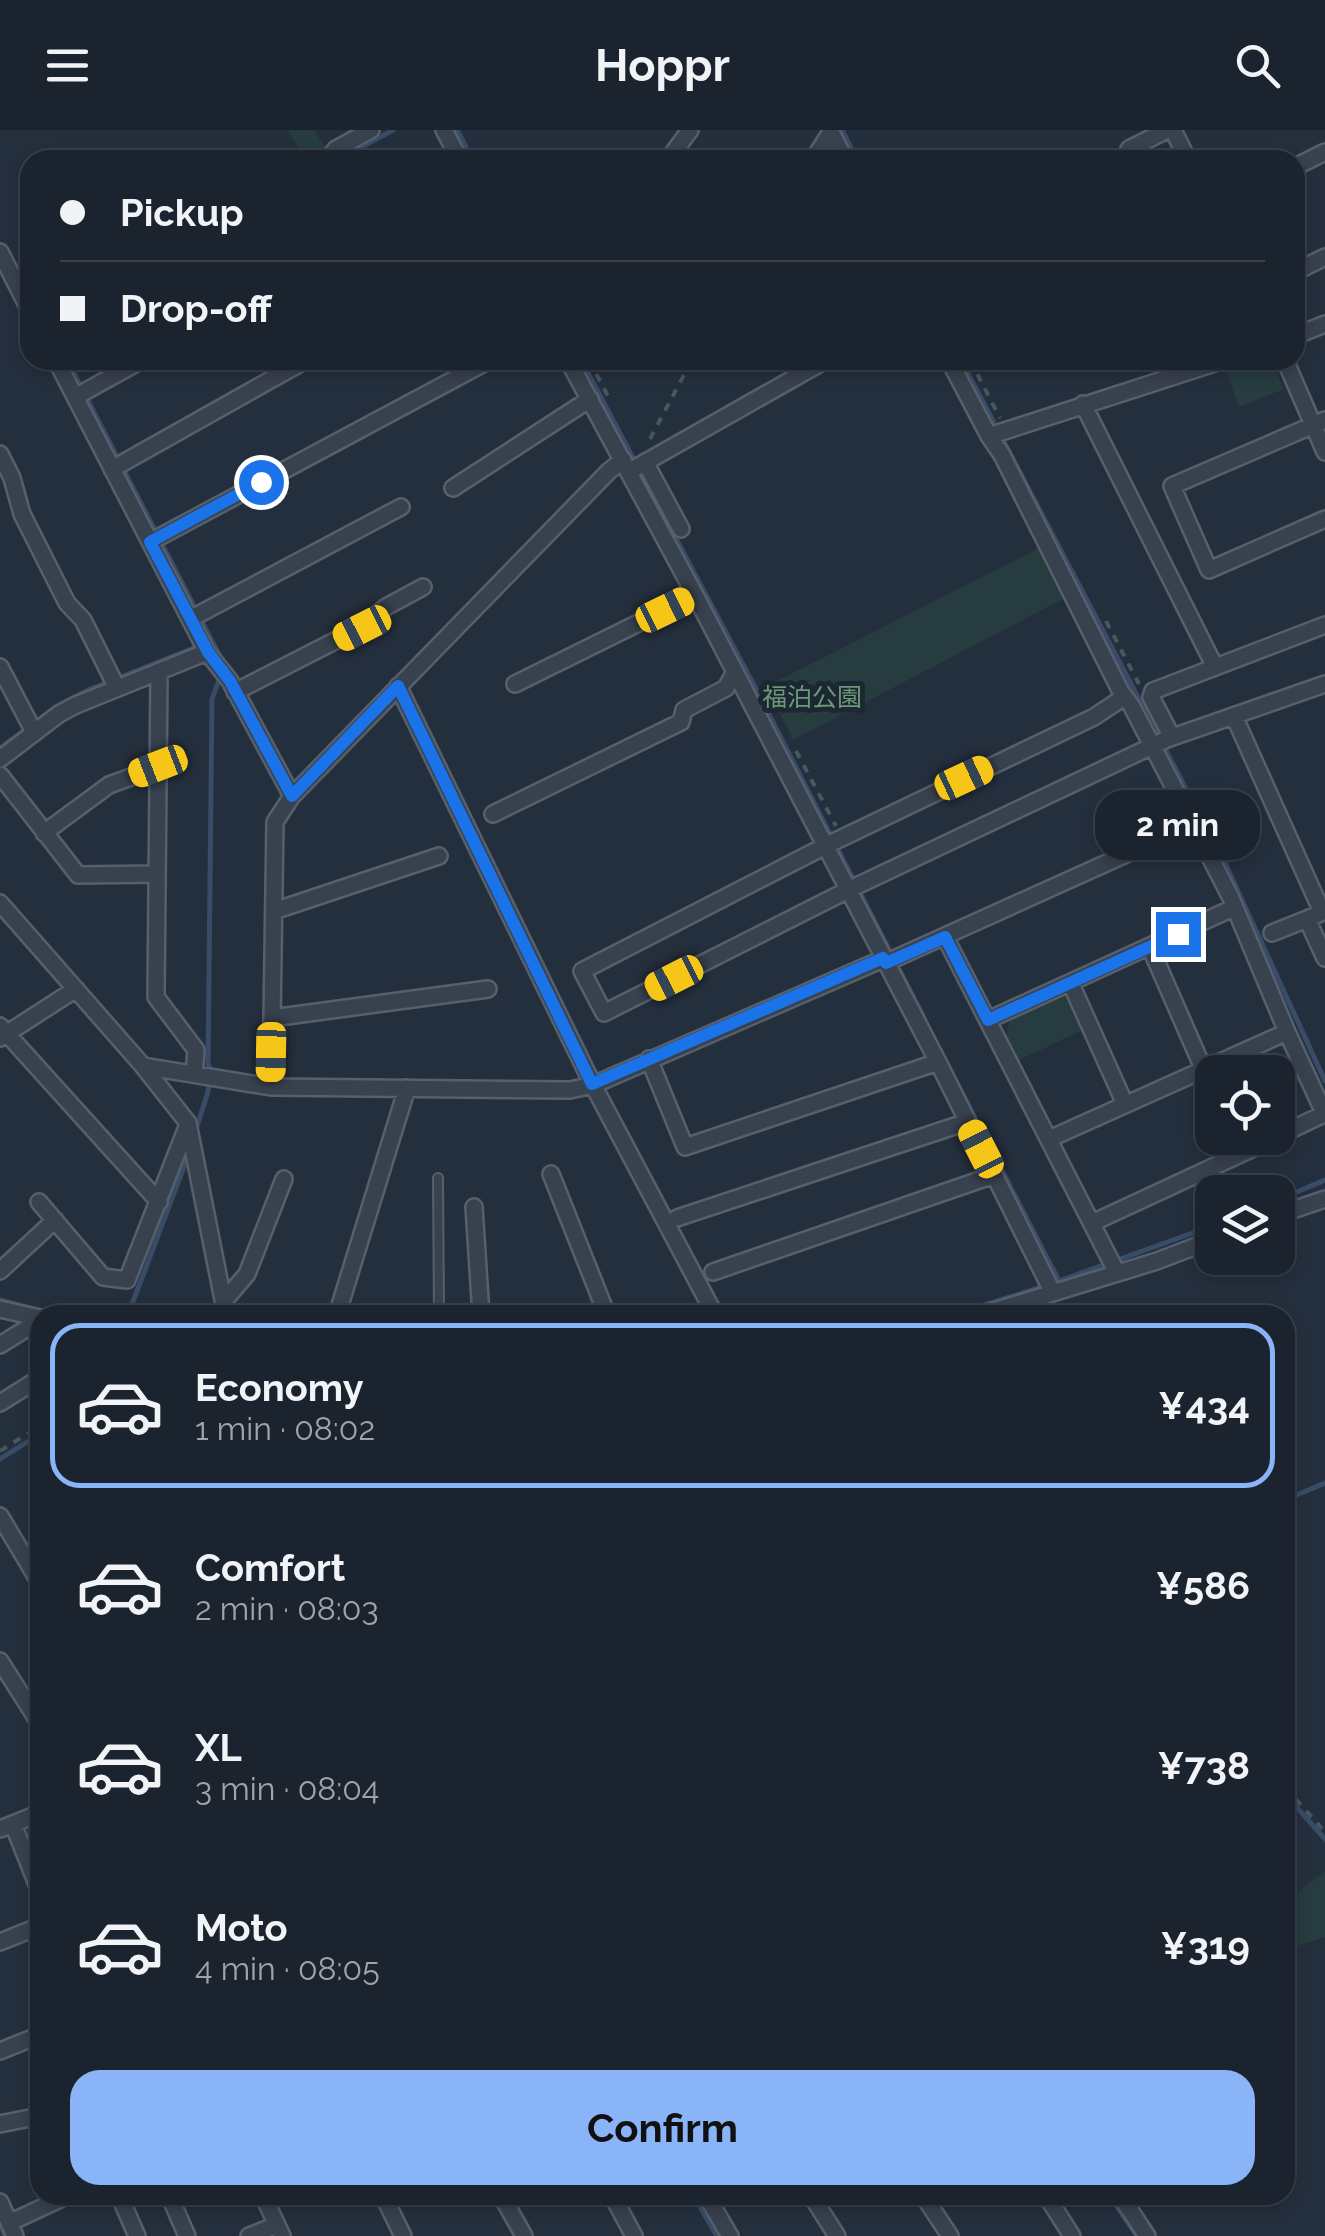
<!DOCTYPE html>
<html lang="en">
<head>
<meta charset="utf-8">
<style>
  body { margin:0; font-family:Raleway,"Noto Sans JP",sans-serif; background:#242b36; color:#f1f3f6; height:100vh; display:flex; flex-direction:column; font-size:38px; white-space:nowrap }
  * { box-sizing:border-box; margin:0 }
  p { font-size:32px; color:#a0a4aa }
  .icon { flex:none; width:55px; height:55px; fill:none; stroke:currentColor; stroke-width:2; stroke-linecap:round; stroke-linejoin:round }
  .map { position:relative; flex:1; overflow:hidden }
  .panel { position:absolute; left:30px; top:1175px; width:1265px; height:900px; display:flex; flex-direction:column; background:#1b232e; border-radius:30px; box-shadow:0 5px 15px #0003,0 0 0 2px #39404a }
  .panel>* { flex:none }
  .hud { position:absolute; left:20px; top:20px; width:1285px; height:220px; border-radius:30px; box-shadow:0 5px 15px #0003,0 0 0 2px #39404a; display:grid; align-content:center; height:220px; padding:0 40px; background:#1b232e }
  .tools { position:absolute; left:1195px; top:925px; display:grid; gap:20px }
  .tools a { display:grid; place-items:center; width:100px; height:100px; border-radius:20px; background:#1b232e; box-shadow:0 5px 15px #0003,0 0 0 2px #39404a; font-size:50px }
  .end { position:absolute; width:45px; height:45px; margin:-22px; border:12px solid #1a73e8; background:#fff; box-shadow:0 0 0 5px #fff }
  .from { border-radius:50% }
  .bubble { position:absolute; height:70px; border-radius:30px; background:#1b232e; box-shadow:0 5px 15px #0003,0 0 0 2px #39404a; font-size:32px; font-weight:700; line-height:70px; text-align:center }
  .car { position:absolute; width:30px; height:60px; margin:-30px -15px; border-radius:12px; box-shadow:0 0 8px 2px #0007; background:linear-gradient(#f5c518 24%,#345 0 40%,#f5c518 0 76%,#345 0 86%,#f5c518 0) }
  .hud b { display:flex; align-items:center; gap:35px; height:95px; font-size:38px }
  .hud b+b { border-top:2px solid #39404a }
  .hud i { width:25px; height:25px; background:#f1f3f6 }
  ul { padding:18px 0 0; list-style:none }
  li { display:flex; align-items:center; gap:30px; height:165px; margin:0 20px 15px; padding:0 20px; border:5px solid transparent; border-radius:30px }
  li div { flex:1 }
  li b { display:block; font-size:38px }
  li em { font-style:normal; font-weight:700 }
  li.on { border-color:#8ab4f8 }
  li>.icon { width:90px; height:90px; stroke-width:1.5 }
  .action { display:flex; gap:20px; margin-top:auto; padding:20px 40px }
  .action a { flex:1; height:115px; border-radius:30px; background:#8ab4f8; color:#111; font-size:40px; font-weight:700; line-height:115px; text-align:center }
  header { display:flex; justify-content:space-between; align-items:center; height:130px; padding:0 40px; background:#1b232e; font-size:45px; font-weight:700 }
  .map>svg:first-child { display:block }
  .green { fill:#263c3f }
  .lines { fill:none; stroke-linecap:round; stroke-linejoin:round }
  .stream { stroke:#394c67; stroke-width:5 }
  .service-casing { stroke:#565f6c; stroke-width:12 }
  .minor-casing { stroke:#565f6c; stroke-width:20 }
  .path { stroke:#44595c; stroke-width:4; stroke-dasharray:8 8; stroke-linecap:butt }
  .service { stroke:#38414e; stroke-width:8 }
  .minor { stroke:#38414e; stroke-width:15 }
  .route { stroke:#1a73e8; stroke-width:12 }
  .labels { text-anchor:middle; stroke-width:10; stroke-linejoin:round; paint-order:stroke }
  .park-label { font-size:25px; fill:#6b9a76; stroke:#1d2633 }
</style>
</head>
<body>
<header><svg class="icon" aria-label="menu" viewBox="0 0 24 24"><path d="M4 6h16M4 12h16M4 18h16"/></svg>Hoppr<svg class="icon" aria-label="search" viewBox="0 0 24 24"><circle cx="10" cy="10" r="6"/><path d="M15 15l6 6"/></svg></header>
<div class="map">
<svg width="1325" height="2106" viewBox="0 0 1325 2106">
  <rect width="100%" height="100%" fill="#242f3e"/>
  <path class="green" d="M287,0H314L328,22L314,30H306Z
    M1246,230H1271L1284,259L1239,277L1225,238Z
    M1039,418L1065,468L793,610L767,556Z
    M1064,866L1071,867L1085,899L1019,930L1006,905L1010,890Z
    M1325,1741V1807L1285,1820V1772Z"/>
  <g class="lines">
    <path class="stream" d="M457,0L473,30
      M842,0L857,30
      M338,30L393,0
      M67,230L224,534
      M581,230L755,557L924,888
      M961,230L1226,735L1325,951
      M0,618L57,576L88,560L196,517
      M956,951L1059,1151L1212,1096
      M197,996L208,962L211,939L208,935L212,569L220,547
      M1278,1070L1325,1050
      M0,1170L56,1185
      M128,1185L188,1026
      M952,1185L1045,1156
      M0,1329L40,1304
      M1285,1370L1325,1353
      M1285,1664L1325,1709
      M693,2065L717,2106
      M1109,2065L1137,2106
      M0,2095L5,2106"/>
    <g class="service-casing">
      <path id="service" d="M438,1048L439,1185"/>
    </g>
    <g class="minor-casing">
      <path id="minor" d="M444,0L460,30
        M830,0L845,30
        M1173,0L1188,30
        M1129,19L1167,0
        M327,30L336,19L371,0
        M668,30L690,0
        M813,30L831,2
        M1295,37L1325,22
        M0,122L30,181
        M1295,142L1325,127
        M1295,206L1325,194
        M56,230L207,522L230,551L292,666
        M568,230L695,465L938,932L1053,1163
        M949,230L989,306L1002,325L1121,562L1131,575L1193,694
        M1285,230L1325,322
        M75,267L142,230
        M1083,274L1215,537
        M1325,290L1172,356L1209,440L1325,389
        M989,306L1224,230
        M0,324L12,348L22,384L67,473L83,490L117,558
        M645,332L681,399
        M112,339L306,230
        M630,341L826,230
        M453,358L590,269
        M150,412L490,230
        M190,489L401,377
        M0,537L34,602
        M159,543L156,867L196,920L194,944
        M515,554L695,465
        M398,556L593,955L715,1185
        M235,562L362,497L386,477L423,457
        M1124,567L1094,587L825,716L582,841L604,883L848,760L1167,609L1325,554
        M1234,586L1322,782
        M1172,607L1151,567L1153,561L1325,495
        M0,629L59,584L76,575L207,522
        M0,645L78,745L157,744
        M493,684L681,592L684,580L726,558L735,542
        M44,703L109,655L158,637
        M0,773L143,936L188,993L226,1185
        M274,781L439,726
        M1325,781L1307,789L1325,828
        M1272,803L1307,789
        M945,807L1117,1143
        M1150,817L1203,938
        M885,833L1193,694L1230,766L1287,902L1325,985
        M1071,854L1125,974
        M272,888L488,859
        M988,890L1233,778
        M0,896L159,1072
        M0,908L76,859
        M649,929L685,1017L938,932
        M143,936L271,957L570,960L593,955L883,829
        M271,957L275,692L292,666L609,341L623,330
        M1278,1006L1324,984
        M1049,1009L1287,902
        M551,1044L607,1185
        M39,1072L103,1147L127,1150L187,997
        M474,1077L481,1185
        M1278,1085L1325,1069
        M677,1088L967,992
        M1092,1093L1275,1008
        M0,1141L55,1090
        M713,1142L994,1045
        M224,1171L247,1144L284,1049
        M0,1179L40,1188
        M337,1185L407,958
        M981,1185L1157,1131L1212,1110
        M0,1215L40,1190
        M0,1273L40,1248
        M0,1386L40,1453
        M0,1531L40,1594
        M13,1694L40,1762
        M0,1699L40,1683
        M0,1812L40,1796
        M0,1921L40,1905
        M0,1994L40,1986
        M119,2065L137,2106
        M169,2065L187,2106
        M263,2065L282,2106
        M383,2065L403,2106
        M501,2065L524,2106
        M612,2065L634,2106
        M706,2065L730,2106
        M811,2065L837,2106
        M923,2065L950,2106
        M1046,2065L1072,2106
        M1120,2065L1147,2106
        M0,2072L15,2106
        M9,2093L69,2065
        M249,2106L277,2095"/>
    </g>
    <path class="path" d="M589,230L610,270
      M970,230L1000,288
      M650,309L692,230
      M1106,491L1139,554
      M796,621L836,696
      M0,1321L40,1296
      M1285,1657L1325,1702"/>
    <use href="#service" class="service"/>
    <use href="#minor" class="minor"/>
  </g>
  <g class="lines">
    <path class="route" d="M261,352L150,412L208,522L230,551L292,666L398,556L592,954L883,828L886,833L945,807L988,890L1178,804"/>
  </g>
  <g class="labels">
    <g class="park-label">
      <text x="812" y="576">福泊公園</text>
    </g>
  </g>
</svg>
<div class="tools">
<a><svg class="icon" aria-label="locate" viewBox="0 0 24 24"><circle cx="12" cy="12" r="6"/><path d="M12 2v4M12 18v4M2 12h4M18 12h4"/></svg></a>
<a><svg class="icon" aria-label="layers" viewBox="0 0 24 24"><path d="M12 4l9 5-9 5-9-5zM3 14l9 5 9-5"/></svg></a>
</div>
<i class="end from" style="left:261px;top:352px"></i>
<i class="end" style="left:1178px;top:804px"></i>
<div class="bubble" style="left:1095px;top:660px;width:165px">2 min</div>
<i class="car" style="left:665px;top:480px;rotate:64deg"></i>
<i class="car" style="left:362px;top:498px;rotate:243deg"></i>
<i class="car" style="left:158px;top:636px;rotate:249deg"></i>
<i class="car" style="left:964px;top:648px;rotate:65deg"></i>
<i class="car" style="left:674px;top:848px;rotate:243deg"></i>
<i class="car" style="left:271px;top:922px;rotate:181deg"></i>
<i class="car" style="left:981px;top:1019px;rotate:333deg"></i>
<div class="hud">
<b><i class="from"></i>Pickup</b>
<b><i></i>Drop-off</b>
</div>
<section class="panel">
<ul>
<li class="on"><svg class="icon" aria-label="car" viewBox="0 0 24 24"><path d="M5 17H2v-5l4-1 3-4h7l3 4 3 1v5h-3M9 17h6M6 11h13"/><circle cx="7" cy="17" r="2"/><circle cx="17" cy="17" r="2"/></svg><div><b>Economy</b><p>1 min · 08:02</p></div><em>¥434</em></li>
<li><svg class="icon" aria-label="car" viewBox="0 0 24 24"><path d="M5 17H2v-5l4-1 3-4h7l3 4 3 1v5h-3M9 17h6M6 11h13"/><circle cx="7" cy="17" r="2"/><circle cx="17" cy="17" r="2"/></svg><div><b>Comfort</b><p>2 min · 08:03</p></div><em>¥586</em></li>
<li><svg class="icon" aria-label="car" viewBox="0 0 24 24"><path d="M5 17H2v-5l4-1 3-4h7l3 4 3 1v5h-3M9 17h6M6 11h13"/><circle cx="7" cy="17" r="2"/><circle cx="17" cy="17" r="2"/></svg><div><b>XL</b><p>3 min · 08:04</p></div><em>¥738</em></li>
<li><svg class="icon" aria-label="car" viewBox="0 0 24 24"><path d="M5 17H2v-5l4-1 3-4h7l3 4 3 1v5h-3M9 17h6M6 11h13"/><circle cx="7" cy="17" r="2"/><circle cx="17" cy="17" r="2"/></svg><div><b>Moto</b><p>4 min · 08:05</p></div><em>¥319</em></li>
</ul>
<div class="action"><a>Confirm</a></div>
</section>
</div>
</body>
</html>
